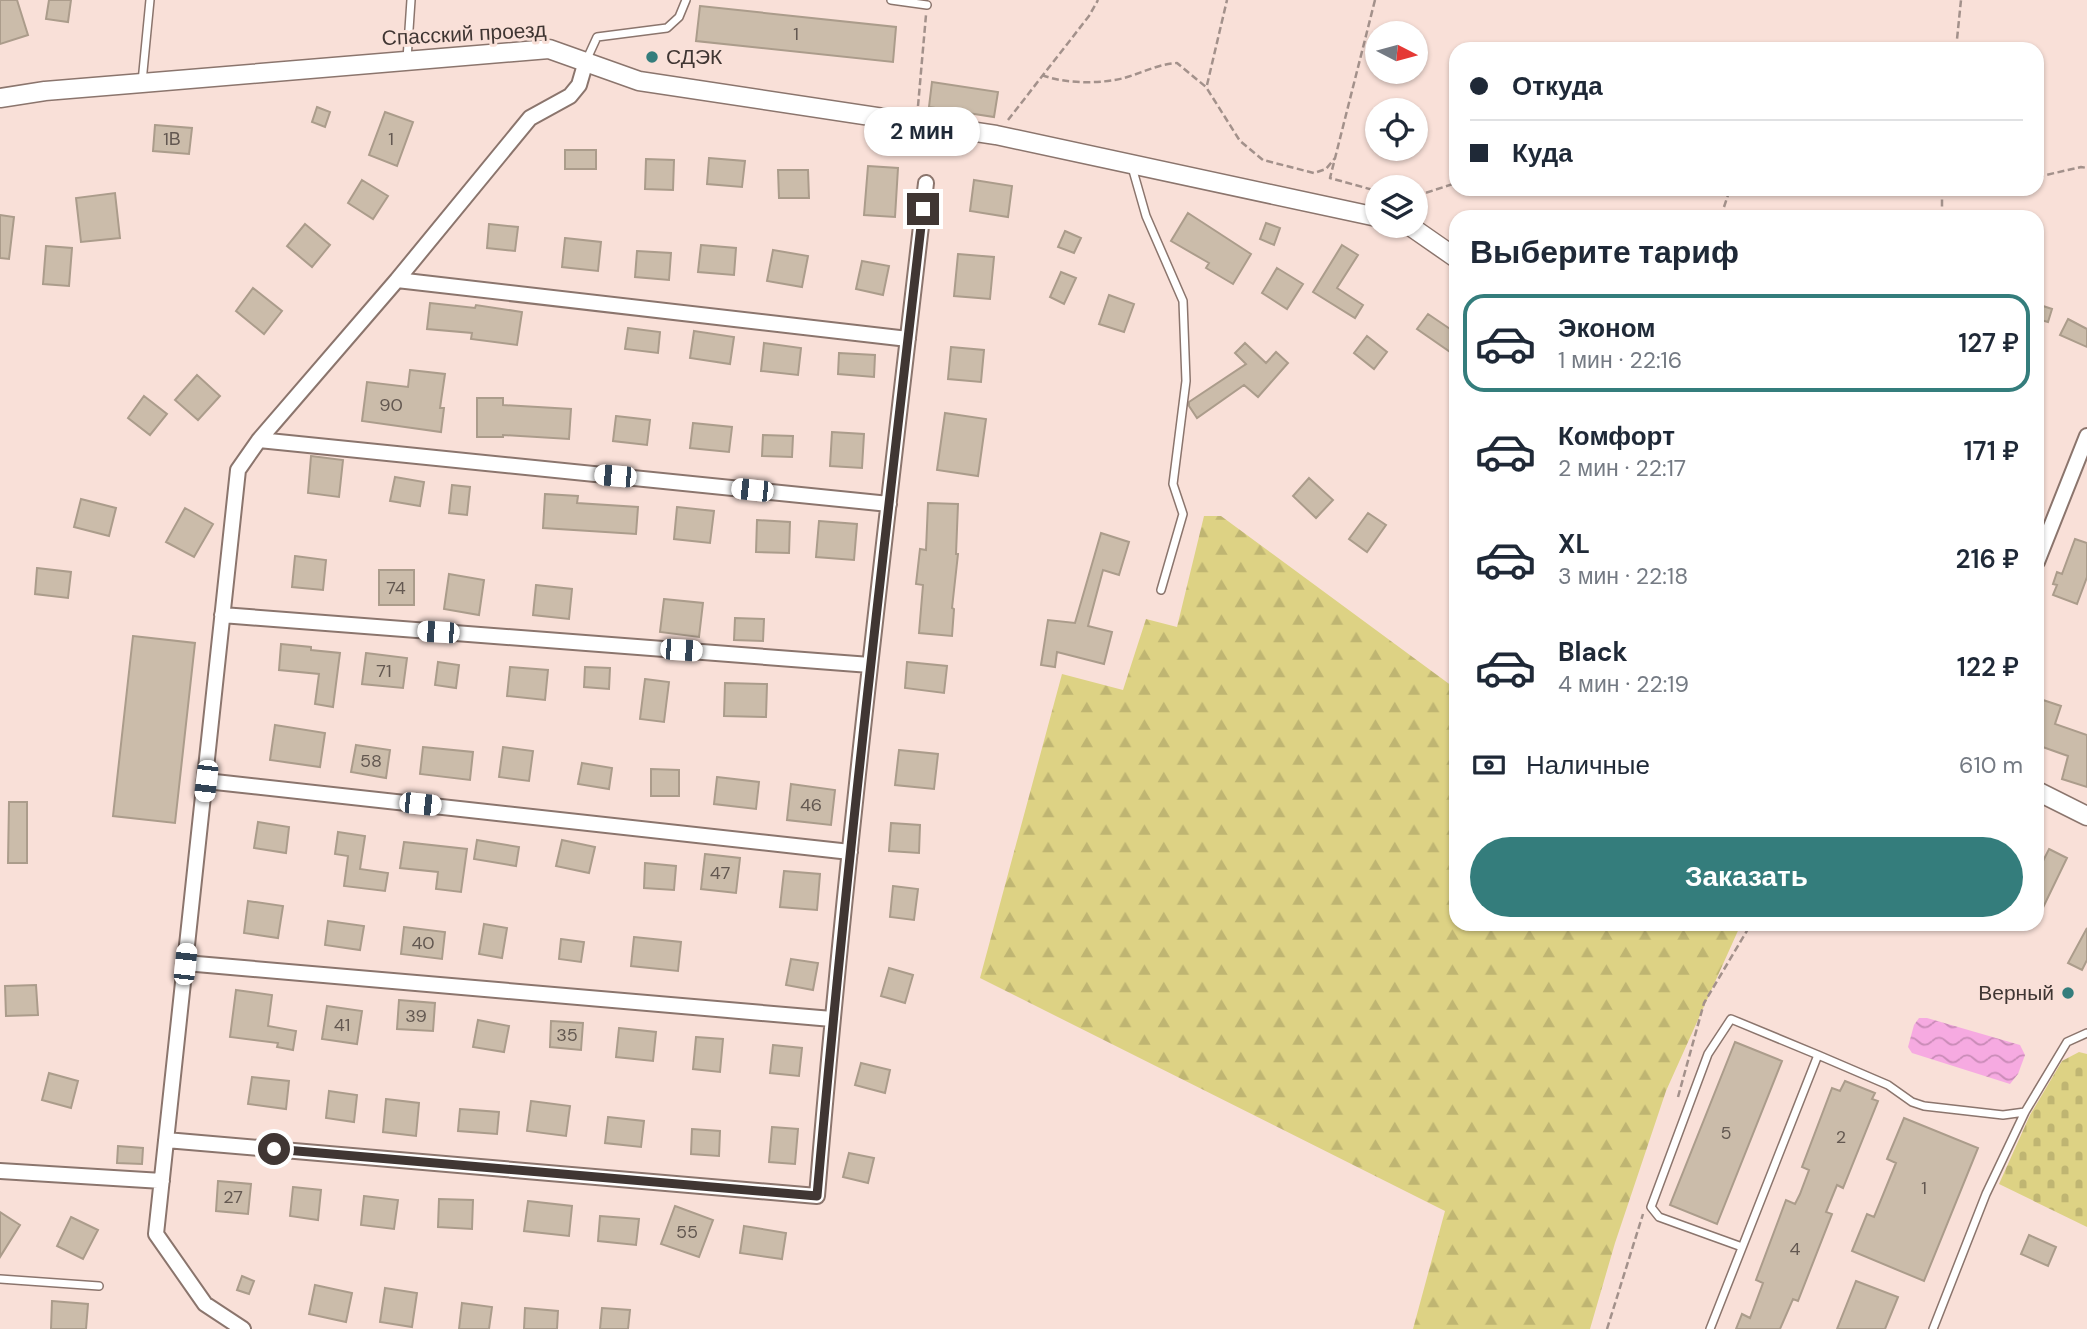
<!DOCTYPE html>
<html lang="ru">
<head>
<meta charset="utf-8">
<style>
  body { margin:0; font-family:"DM Sans",sans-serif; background:#f6f6f7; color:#1f2937; height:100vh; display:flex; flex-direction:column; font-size:26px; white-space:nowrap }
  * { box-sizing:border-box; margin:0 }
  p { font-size:23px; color:#747a83 }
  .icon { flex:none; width:38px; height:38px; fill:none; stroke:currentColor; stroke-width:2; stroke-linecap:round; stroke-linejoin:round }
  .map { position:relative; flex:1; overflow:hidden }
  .sheet { position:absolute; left:1449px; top:210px; width:595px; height:721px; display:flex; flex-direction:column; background:#fff; border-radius:21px; box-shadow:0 2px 5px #0004 }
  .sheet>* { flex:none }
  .guide { position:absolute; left:1449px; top:42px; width:595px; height:154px; border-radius:21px; box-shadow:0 2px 5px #0004; display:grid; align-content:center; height:154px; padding:0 21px; background:#fff }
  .needle { width:46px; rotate:96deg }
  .tools { position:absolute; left:1365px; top:21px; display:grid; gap:14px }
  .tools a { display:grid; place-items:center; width:63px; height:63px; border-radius:50%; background:#fff; box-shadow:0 2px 5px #0004; font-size:35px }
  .end { position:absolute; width:32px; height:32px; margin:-16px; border:9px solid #403633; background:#fff; box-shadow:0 0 0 4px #fff }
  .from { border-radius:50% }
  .bubble { position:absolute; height:49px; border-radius:24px; background:#fff; box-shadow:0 2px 5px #0004; font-size:23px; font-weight:600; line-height:49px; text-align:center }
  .car { position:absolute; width:21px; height:42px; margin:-21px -10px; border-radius:9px; box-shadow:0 0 5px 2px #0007; background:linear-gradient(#fff 24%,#345 0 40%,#fff 0 76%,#345 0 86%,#fff 0) }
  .guide b { display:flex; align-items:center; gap:24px; height:66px; font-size:26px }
  .guide b+b { border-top:2px solid #e0e1e3 }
  .guide i { width:18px; height:18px; background:#1f2937 }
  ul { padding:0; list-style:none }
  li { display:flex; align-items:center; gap:21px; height:98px; margin:0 14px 10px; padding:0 7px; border:4px solid transparent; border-radius:21px }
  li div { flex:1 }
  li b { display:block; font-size:26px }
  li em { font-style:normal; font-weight:600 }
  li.selected { border-color:#347d7c }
  li>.icon { width:63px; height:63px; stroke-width:1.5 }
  h2 { padding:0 21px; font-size:32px; line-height:84px }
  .pay { display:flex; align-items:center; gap:18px; height:77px; padding:0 21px; font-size:26px }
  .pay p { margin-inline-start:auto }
  .cta { display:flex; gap:14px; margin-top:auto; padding:14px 21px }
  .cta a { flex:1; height:80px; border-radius:42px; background:#347d7c; color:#fff; font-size:28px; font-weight:600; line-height:80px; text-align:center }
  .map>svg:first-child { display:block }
  .forest { fill:url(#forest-firs) }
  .cemetery { fill:url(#cemetery-stones) }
  .water { fill:url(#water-waves) }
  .building { fill:#cbbcaa; stroke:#ab9c8b; stroke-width:2 }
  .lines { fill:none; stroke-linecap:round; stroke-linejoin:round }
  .service-casing { stroke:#8b756d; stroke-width:10 }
  .minor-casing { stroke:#8b756d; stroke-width:18 }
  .tertiary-casing { stroke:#8b756d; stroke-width:21 }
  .path { stroke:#a3918b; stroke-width:2.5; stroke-dasharray:7 3.5; stroke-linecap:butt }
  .service { stroke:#fff; stroke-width:7 }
  .minor { stroke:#fff; stroke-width:14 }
  .tertiary { stroke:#fff; stroke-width:18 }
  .route { stroke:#403633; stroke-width:9 }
  .poi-dot { fill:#347d7c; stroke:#f9e0d8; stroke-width:2.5 }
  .labels { text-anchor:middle; stroke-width:6; stroke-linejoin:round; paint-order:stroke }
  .number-label { font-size:18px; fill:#635851 }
  .street-label { font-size:21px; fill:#403633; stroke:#f9e0d8 }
  .poi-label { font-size:21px; fill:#403633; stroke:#f9e0d8; text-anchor:start }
</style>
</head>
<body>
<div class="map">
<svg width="2087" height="1329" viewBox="0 0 2087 1329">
  <defs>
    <pattern id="forest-firs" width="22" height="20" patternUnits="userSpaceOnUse" patternTransform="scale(1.75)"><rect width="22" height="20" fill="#ddd284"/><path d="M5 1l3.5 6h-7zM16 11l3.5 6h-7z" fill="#bfb572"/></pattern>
    <pattern id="cemetery-stones" width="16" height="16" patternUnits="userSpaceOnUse" patternTransform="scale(1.75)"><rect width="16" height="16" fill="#ddd284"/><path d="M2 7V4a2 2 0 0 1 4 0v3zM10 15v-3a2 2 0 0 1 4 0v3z" fill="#bfb572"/></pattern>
    <pattern id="water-waves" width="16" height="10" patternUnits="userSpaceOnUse" patternTransform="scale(1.75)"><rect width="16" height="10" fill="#f6aae1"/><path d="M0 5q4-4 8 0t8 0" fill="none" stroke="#c98bb7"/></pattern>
  </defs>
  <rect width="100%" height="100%" fill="#f9e0d8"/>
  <path class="forest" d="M1204,516H1221L1456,689V924H1741L1666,1091L1615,1243L1590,1329H1413L1445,1211L980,978L1062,674L1123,690L1146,619L1177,627Z"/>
  <path class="cemetery" d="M2079,1052L2087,1054V1227L1999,1184L2030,1115L2062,1061Z"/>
  <path class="water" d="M1919,1018H1927L2020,1045L2025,1055L2018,1074L2010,1084L1912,1053L1908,1047L1914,1025Z"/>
  <path class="building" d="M0,0H17L28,35L0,44Z
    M49,0H71L68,22L46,19Z
    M700,6L896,27L893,62L696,41Z
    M932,82L998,92L994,117L929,107Z
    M317,107L330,112L325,127L312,122Z
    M385,112L413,122L397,166L369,155Z
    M155,125L192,128L189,154L153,151Z
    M565,150H596V169H565Z
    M709,158L745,161L742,187L707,184Z
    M646,159L674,160L673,190L645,189Z
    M868,166L898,168L895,217L864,215Z
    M778,170H808L809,198H779Z
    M362,180L388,196L373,219L348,203Z
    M974,180L1012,186L1008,217L970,211Z
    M115,193L120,238L81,242L76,198Z
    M1188,213L1251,254L1233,284L1206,268L1209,263L1171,241Z
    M0,215L14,217L9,259L0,258Z
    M1266,223L1280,228L1274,245L1260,239Z
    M305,224L330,245L312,267L287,246Z
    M489,224L518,227L515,251L487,248Z
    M1065,231L1081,238L1074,253L1058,247Z
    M565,238L601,242L598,271L562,267Z
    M701,245L736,248L734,275L698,272Z
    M1342,245L1358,255L1337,288L1363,305L1355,318L1313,292Z
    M46,246L72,248L69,286L43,284Z
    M773,250L808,256L802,287L767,281Z
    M637,251L671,253L669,280L635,277Z
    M958,254L994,257L990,299L954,296Z
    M862,261L889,266L883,295L856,289Z
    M1277,268L1303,284L1287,309L1262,293Z
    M1061,272L1076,278L1064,304L1050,297Z
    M253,288L282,311L264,334L236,311Z
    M1109,295L1134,304L1124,332L1099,324Z
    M430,303L475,308L476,305L522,312L517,345L471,339L472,333L427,329Z
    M2037,304L2052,309L2048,322L2037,319Z
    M1428,314L1456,333V356L1417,329Z
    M2068,319L2087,329V347L2060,335Z
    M628,328L660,332L658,353L625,349Z
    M694,331L734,337L730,364L690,358Z
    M1367,336L1387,352L1374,369L1354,353Z
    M764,343L801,348L798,375L761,371Z
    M1245,343L1266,363L1276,352L1288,363L1258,397L1244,385L1197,418L1189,406V402L1246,364L1235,353Z
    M951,347L984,350L981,382L948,379Z
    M839,353L875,355L874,377L838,374Z
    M410,370L445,374L440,408H444L441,432L362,421L367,382L408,387Z
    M197,375L220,396L198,420L175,400Z
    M144,396L167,414L150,435L128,418Z
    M477,398H503V405L571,409L569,439L503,435V437H477Z
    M945,413L986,419L978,476L937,470Z
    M616,416L650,420L647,445L613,441Z
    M693,423L732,427L729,452L690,448Z
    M832,432L864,434L862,468L830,466Z
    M763,435L793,436L792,457L762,456Z
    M311,456L343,460L339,497L308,493Z
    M395,477L424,482L420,506L390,501Z
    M1309,478L1333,500L1316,518L1293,496Z
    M452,485L470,487L467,515L449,513Z
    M545,494L578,496L577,503L638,507L636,534L543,528Z
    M81,499L116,508L109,536L74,527Z
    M928,503L958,504L956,554H958L952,608L954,609L952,636L919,633L923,585L916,584L920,549L926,550Z
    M677,507L714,511L710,543L674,539Z
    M185,508L213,524L194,557L166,542Z
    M1368,513L1386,525L1367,552L1349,539Z
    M757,520L790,522L789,553L756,552Z
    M819,521L857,524L854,560L816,557Z
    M1101,533L1129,542L1119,575L1103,570L1088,626L1112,632L1104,664L1057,652L1055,667L1041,665L1048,620L1075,623Z
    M2075,539L2087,543V577L2077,604L2053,595L2057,585L2053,584L2057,572L2062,574Z
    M295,556L326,560L323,590L292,587Z
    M37,568L71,572L68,598L35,594Z
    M379,570H414V605H379Z
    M449,574L484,580L479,615L444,609Z
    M536,585L572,589L569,619L533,615Z
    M664,599L703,603L699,637L660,632Z
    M735,618L764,619L763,641L734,640Z
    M133,636L195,643L175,823L113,816Z
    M281,644L311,647V650L340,653L333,707L315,704L319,674L279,670Z
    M366,653L407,658L403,688L362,684Z
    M438,662L459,665L456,688L435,685Z
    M907,662L947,666L944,693L905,688Z
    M510,667L548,670L545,700L507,696Z
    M585,667L610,668L609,689L584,687Z
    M645,679L669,682L664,722L640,719Z
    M725,683L767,684L766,717L724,716Z
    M2037,698L2061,706L2055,724L2087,735V787L2062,779L2068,756L2037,745Z
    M275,725L325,733L320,767L270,760Z
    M356,745L390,750L386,778L351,772Z
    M423,747L473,752L470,780L420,774Z
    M503,747L533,751L529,781L499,777Z
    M899,750L938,754L934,789L895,785Z
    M582,763L612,768L609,789L578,784Z
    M651,769L679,770V796H651Z
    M717,777L759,782L756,809L714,804Z
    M791,784L835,790L831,825L787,820Z
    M9,802H27V863H8Z
    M258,822L289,827L286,853L254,848Z
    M891,823L920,825L919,853L889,851Z
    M338,832L365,836L360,869L388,873L385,891L344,886L348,856L335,854Z
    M477,840L519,847L516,866L474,859Z
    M562,840L595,847L589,873L556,866Z
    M404,842L467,849L461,892L436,889L438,872L400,868Z
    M2049,849L2067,858L2037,920V873Z
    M705,854L740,858L736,893L701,889Z
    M645,863L676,866L674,890L644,888Z
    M784,871L820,874L817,910L780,907Z
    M893,886L918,889L914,920L890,917Z
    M248,901L283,906L278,938L244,933Z
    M328,921L364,926L360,950L325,945Z
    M484,924L507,928L502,958L479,954Z
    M404,927L445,932L442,959L401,954Z
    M2087,928V960L2082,970L2068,963Z
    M634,937L681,942L678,971L631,966Z
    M561,939L584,942L581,962L559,959Z
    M791,959L818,963L813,990L786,985Z
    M889,968L913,975L905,1003L881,996Z
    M36,985L38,1015L6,1016L5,986Z
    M236,990L272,995L268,1026L296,1031L293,1050L277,1047L278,1043L230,1037Z
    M399,1000L435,1003L433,1031L397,1029Z
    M327,1006L362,1011L357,1044L322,1039Z
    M478,1020L509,1026L504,1052L473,1047Z
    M551,1021L583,1023L581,1050L550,1047Z
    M619,1028L656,1032L653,1061L616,1057Z
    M696,1037L723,1039L720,1072L693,1069Z
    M1735,1042L1782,1061L1717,1224L1670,1205Z
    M773,1045L802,1048L799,1076L770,1073Z
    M861,1063L890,1070L885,1093L855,1085Z
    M49,1073L78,1081L71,1108L42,1100Z
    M252,1077L289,1081L286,1109L248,1104Z
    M1845,1081L1875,1093L1872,1099L1878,1101L1843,1188L1837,1185L1826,1212L1832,1214L1798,1301L1793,1299L1780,1329H1736L1742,1314L1750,1318L1763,1283L1756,1280L1786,1200L1795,1204L1800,1194L1809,1170L1802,1167L1832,1088L1840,1091Z
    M329,1091L357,1095L354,1122L326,1118Z
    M386,1099L419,1103L416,1136L383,1132Z
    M531,1101L570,1106L566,1136L527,1131Z
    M460,1109L499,1112L497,1134L458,1131Z
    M608,1117L644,1121L641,1147L605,1143Z
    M1904,1118L1978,1148L1924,1281L1852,1251L1867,1214L1874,1217L1896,1163L1887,1159Z
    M772,1127L798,1129L795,1164L769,1162Z
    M692,1129L720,1131L719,1156L691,1154Z
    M118,1146L143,1148L142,1164L117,1163Z
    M849,1153L874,1158L868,1183L843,1177Z
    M218,1181L251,1184L248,1214L216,1211Z
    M293,1187L321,1190L318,1220L290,1216Z
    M364,1196L398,1200L394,1229L361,1225Z
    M439,1199L473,1200L472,1229L438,1227Z
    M528,1201L572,1206L569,1236L524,1231Z
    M675,1206L713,1220L699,1257L661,1244Z
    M0,1212L20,1225L0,1257Z
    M600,1216L639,1219L636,1245L598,1241Z
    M71,1217L98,1230L83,1259L57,1246Z
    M744,1226L786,1233L782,1259L740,1253Z
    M2029,1235L2056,1247L2048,1266L2021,1254Z
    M242,1276L254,1281L249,1294L237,1290Z
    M1856,1281L1898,1297L1885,1329H1837Z
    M315,1285L352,1293L346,1322L309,1314Z
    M385,1288L417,1293L412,1327L380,1322Z
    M52,1301L88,1304L86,1329H51Z
    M462,1303L492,1307L489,1329H459Z
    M525,1308L558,1311L557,1329H524Z
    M602,1308L630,1310L628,1329H600Z"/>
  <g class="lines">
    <g class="service-casing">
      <path id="service" d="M891,0L927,5
        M407,59L411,0
        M586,61L597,37L667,28L679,17L686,0
        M142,82L150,0
        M1132,167L1146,216L1183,301L1186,381L1173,484L1183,514L1161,590
        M1742,1247L1659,1217L1651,1207L1708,1054L1731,1019L1818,1055
        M0,1279L99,1286
        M1710,1329L1818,1055L1888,1085L1912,1102L1924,1106L2003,1115L2025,1112
        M1933,1329L1986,1194L2025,1112L2067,1042L2087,1033"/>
    </g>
    <g class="minor-casing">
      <path id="minor" d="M397,280L908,339
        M259,440L889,504
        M2037,562L2087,436
        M222,615L870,665
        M206,781L850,852
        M185,963L832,1019
        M166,1140L817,1196C845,858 887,520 926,183
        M0,1171L162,1181
        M243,1329L205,1304L156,1234L238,470L259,440L397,280L530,118L570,96L579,85L586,61"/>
    </g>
    <g class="tertiary-casing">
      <path id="tertiary" d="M0,98L45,91L142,83L549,49L639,81L996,135L1377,217
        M1410,226L1456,258
        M2037,791L2087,816"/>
    </g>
    <path class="path" d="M1375,0L1330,178L1377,191
      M1956,49L1961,0
      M1042,75C1065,84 1101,84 1124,78C1142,73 1158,64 1177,63L1206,87L1240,141L1263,160L1314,173L1326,169L1335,158
      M1207,85L1227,0
      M918,106L926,15
      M1008,120L1089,16L1098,0
      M2037,177L2081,167L2087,168
      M1942,189V217
      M1416,196L1456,183
      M1724,207L1730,189
      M1678,1097L1704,1003L1751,924
      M1607,1329L1643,1214"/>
    <use href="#service" class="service"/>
    <use href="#minor" class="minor"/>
    <use href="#tertiary" class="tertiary"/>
  </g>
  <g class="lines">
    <path class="route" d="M274,1149L817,1196C846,866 885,538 923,209"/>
  </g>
  <g class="poi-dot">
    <circle cx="652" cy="57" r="7"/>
    <circle cx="2068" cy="993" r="7"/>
  </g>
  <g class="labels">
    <g class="number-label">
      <text x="796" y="40">1</text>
      <text x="172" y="145">1В</text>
      <text x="391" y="145">1</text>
      <text x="391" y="411">90</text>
      <text x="396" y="594">74</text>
      <text x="384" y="677">71</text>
      <text x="371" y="767">58</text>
      <text x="811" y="811">46</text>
      <text x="720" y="879">47</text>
      <text x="423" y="949">40</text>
      <text x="416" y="1022">39</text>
      <text x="342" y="1031">41</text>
      <text x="567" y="1041">35</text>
      <text x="1726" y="1139">5</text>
      <text x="1841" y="1143">2</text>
      <text x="1924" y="1194">1</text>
      <text x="233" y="1203">27</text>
      <text x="687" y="1238">55</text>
      <text x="1795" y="1255">4</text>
    </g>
    <g class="street-label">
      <text transform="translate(464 34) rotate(-3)" y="7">Спасский проезд</text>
    </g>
    <g class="poi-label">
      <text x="666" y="64">СДЭК</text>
      <text x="2054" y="1000" text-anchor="end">Верный</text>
    </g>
  </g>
</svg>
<div class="tools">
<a><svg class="needle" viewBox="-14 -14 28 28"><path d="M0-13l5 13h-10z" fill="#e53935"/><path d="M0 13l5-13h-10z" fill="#747a83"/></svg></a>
<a><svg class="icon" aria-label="locate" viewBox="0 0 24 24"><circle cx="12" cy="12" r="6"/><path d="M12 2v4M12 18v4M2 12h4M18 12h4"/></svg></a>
<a><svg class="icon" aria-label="layers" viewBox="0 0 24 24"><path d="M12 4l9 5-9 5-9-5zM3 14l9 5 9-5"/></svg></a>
</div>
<i class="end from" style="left:274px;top:1149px"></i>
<i class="end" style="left:923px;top:209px"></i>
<div class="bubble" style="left:864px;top:107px;width:116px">2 мин</div>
<i class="car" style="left:615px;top:476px;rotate:275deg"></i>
<i class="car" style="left:752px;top:490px;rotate:276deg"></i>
<i class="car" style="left:438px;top:632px;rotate:274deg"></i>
<i class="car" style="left:681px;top:650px;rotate:94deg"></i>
<i class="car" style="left:206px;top:781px;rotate:187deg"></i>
<i class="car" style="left:420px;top:804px;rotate:96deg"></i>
<i class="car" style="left:185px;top:964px;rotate:6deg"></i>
<div class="guide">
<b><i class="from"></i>Откуда</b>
<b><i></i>Куда</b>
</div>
<section class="sheet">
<h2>Выберите тариф</h2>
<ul>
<li class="selected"><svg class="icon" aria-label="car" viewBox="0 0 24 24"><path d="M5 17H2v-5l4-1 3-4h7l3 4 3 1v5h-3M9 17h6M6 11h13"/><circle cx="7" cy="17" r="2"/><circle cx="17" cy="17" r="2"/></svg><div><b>Эконом</b><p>1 мин · 22:16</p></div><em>127 ₽</em></li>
<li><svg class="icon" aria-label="car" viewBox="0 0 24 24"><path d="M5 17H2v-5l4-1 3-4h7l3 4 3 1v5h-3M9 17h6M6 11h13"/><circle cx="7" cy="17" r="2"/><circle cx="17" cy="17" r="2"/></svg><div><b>Комфорт</b><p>2 мин · 22:17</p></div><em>171 ₽</em></li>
<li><svg class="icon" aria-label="car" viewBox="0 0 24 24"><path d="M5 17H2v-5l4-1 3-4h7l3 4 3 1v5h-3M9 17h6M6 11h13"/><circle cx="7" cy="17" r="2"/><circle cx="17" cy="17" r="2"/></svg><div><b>XL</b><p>3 мин · 22:18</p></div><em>216 ₽</em></li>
<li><svg class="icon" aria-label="car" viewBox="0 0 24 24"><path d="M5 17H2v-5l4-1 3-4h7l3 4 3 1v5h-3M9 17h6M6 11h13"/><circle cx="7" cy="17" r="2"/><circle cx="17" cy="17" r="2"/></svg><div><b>Black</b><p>4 мин · 22:19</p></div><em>122 ₽</em></li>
</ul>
<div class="pay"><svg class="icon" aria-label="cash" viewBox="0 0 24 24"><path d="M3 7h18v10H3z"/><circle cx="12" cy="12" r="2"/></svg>Наличные<p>610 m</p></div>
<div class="cta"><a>Заказать</a></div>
</section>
</div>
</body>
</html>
